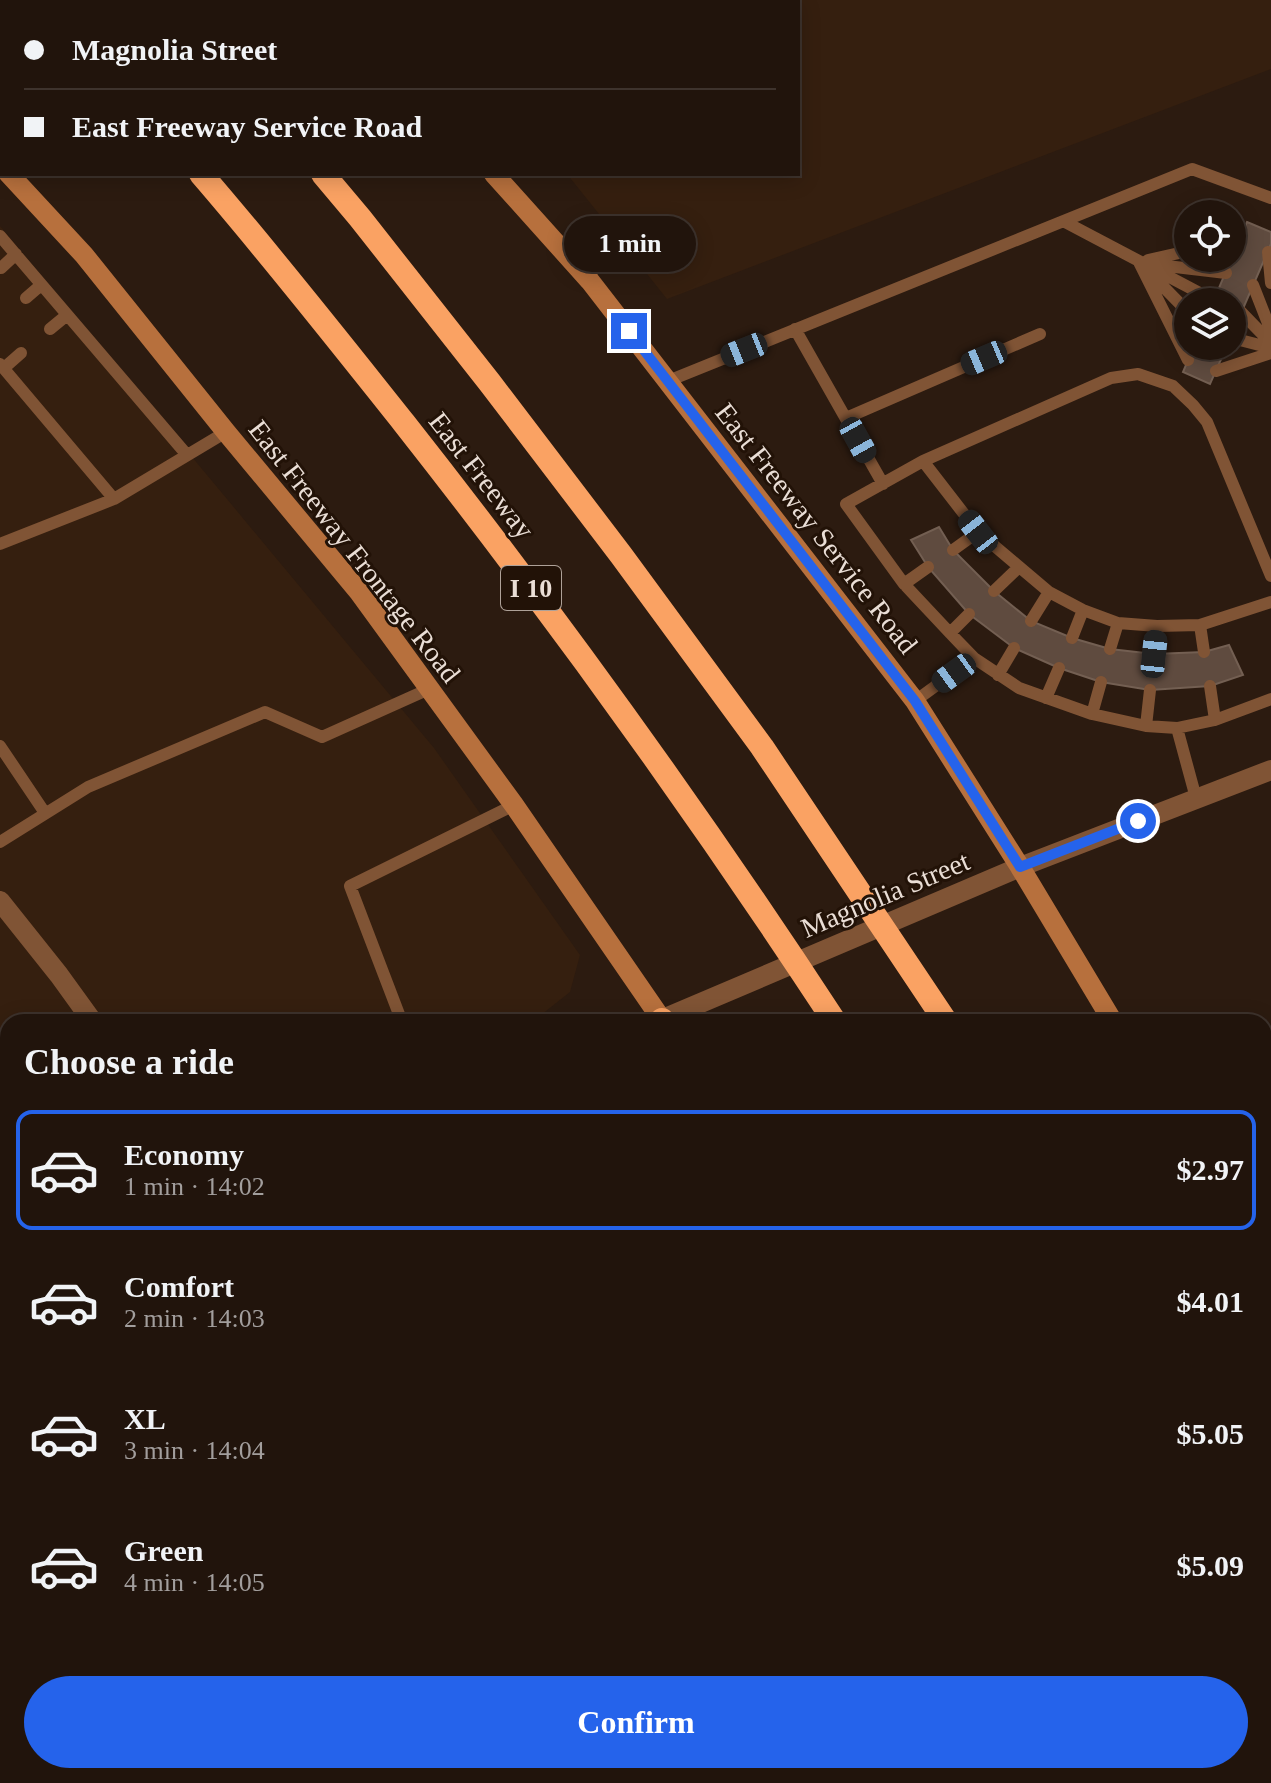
<!DOCTYPE html>
<html lang="en">
<head>
<meta charset="utf-8">
<style>
  body { margin:0; font-family:"Times New Roman",serif; background:#2d211a; color:#f1f3f6; height:100vh; display:flex; flex-direction:column; font-size:30px; white-space:nowrap }
  * { box-sizing:border-box; margin:0 }
  p { font-size:26px; color:#a29e9d }
  .icon { flex:none; width:44px; height:44px; fill:none; stroke:currentColor; stroke-width:2; stroke-linecap:round; stroke-linejoin:round }
  .map { position:relative; flex:1; overflow:hidden }
  .side { position:absolute; left:0px; top:1014px; width:1272px; height:770px; display:flex; flex-direction:column; background:#21140c; border-radius:24px 24px 0 0; box-shadow:0 4px 20px #0003,0 0 0 2px #3e332d }
  .side>* { flex:none }
  .guide { position:absolute; left:0px; top:0px; width:800px; height:176px; box-shadow:0 4px 20px #0003,0 0 0 2px #3e332d; display:grid; align-content:center; height:176px; padding:0 24px; background:#21140c }
  .controls { position:absolute; left:1174px; top:200px; display:grid; gap:16px }
  .controls a { display:grid; place-items:center; width:72px; height:72px; border-radius:50%; background:#21140c; box-shadow:0 4px 20px #0003,0 0 0 2px #3e332d; font-size:40px }
  .end { position:absolute; width:36px; height:36px; margin:-18px; border:10px solid #2563eb; background:#fff; box-shadow:0 0 0 4px #fff }
  .from { border-radius:50% }
  .bubble { position:absolute; height:56px; border-radius:28px; background:#21140c; box-shadow:0 4px 20px #0003,0 0 0 2px #3e332d; font-size:26px; font-weight:700; line-height:56px; text-align:center }
  .car { position:absolute; width:24px; height:48px; margin:-24px -12px; border-radius:10px; box-shadow:0 0 6px 2px #0007; background:linear-gradient(#222 24%,#8ab4d8 0 40%,#222 0 76%,#8ab4d8 0 86%,#222 0) }
  .guide b { display:flex; align-items:center; gap:28px; height:76px; font-size:30px }
  .guide b+b { border-top:2px solid #3e332d }
  .guide i { width:20px; height:20px; background:#f1f3f6 }
  ul { padding:0; list-style:none }
  li { display:flex; align-items:center; gap:24px; height:120px; margin:0 16px 12px; padding:0 8px; border:4px solid transparent; border-radius:16px }
  li div { flex:1 }
  li b { display:block; font-size:30px }
  li em { font-style:normal; font-weight:700 }
  li.on { border-color:#2563eb }
  li>.icon { width:72px; height:72px; stroke-width:1.5 }
  h2 { padding:0 24px; font-size:36px; line-height:96px }
  .button { display:flex; gap:16px; margin-top:auto; padding:16px 24px }
  .button a { flex:1; height:92px; border-radius:48px; background:#2563eb; color:#fff; font-size:32px; font-weight:700; line-height:92px; text-align:center }
  .map>svg:first-child { display:block }
  .built { fill:#351f0f }
  .building { fill:#5f4b3f; stroke:#735f52; stroke-width:2 }
  .lines { fill:none; stroke-linecap:round; stroke-linejoin:round }
  .service { stroke:#805435; stroke-width:12 }
  .minor { stroke:#805435; stroke-width:20 }
  .tertiary { stroke:#805435; stroke-width:20 }
  .secondary { stroke:#b7703d; stroke-width:20 }
  .motorway { stroke:#faa263; stroke-width:24 }
  .route { stroke:#2563eb; stroke-width:10 }
  .labels { text-anchor:middle; stroke-width:6; stroke-linejoin:round; paint-order:stroke }
  .shield { fill:#221207; stroke:#aea198; stroke-width:2 }
  .shield-label { font-size:26px; font-weight:bold; fill:#eaded6 }
  .street-label { font-size:28px; fill:#eaded6; stroke:#221207 }
</style>
</head>
<body>
<div class="map">
<svg width="1271" height="1783" viewBox="0 0 1271 1783">
  <rect width="100%" height="100%" fill="#2c1b10"/>
  <path class="built" d="M429,0H1271V69L667,299L567,174H798V2H431Z
    M0,226L434,748L580,955L570,992L532,1022H8V1776H1109L1114,1783H0Z"/>
  <path class="building" d="M1247,222L1271,232V244L1232,334V302H1213Z
    M1194,346H1227L1210,384L1183,372Z
    M939,527L953,550L994,591L1031,621L1072,638L1110,649L1154,654L1204,652L1229,645L1243,675L1210,686L1150,690L1101,682L1059,668L1014,648L969,614L928,567L911,540Z
    M0,1195L8,1214V1276L0,1280Z
    M915,1776H1004L1009,1783H919Z"/>
  <g class="lines">
    <path class="service" d="M1065,222L1213,300
      M0,236L187,455
      M1232,242L1240,240
      M1268,252L1271,283
      M1148,260L1188,251
      M1139,262L1188,360
      M1150,264L1226,273
      M1,268L16,254
      M1147,270L1188,312
      M1253,285L1271,331
      M26,298L41,285
      M1241,312L1271,343
      M50,329L67,315
      M795,329L883,484
      M1232,338L1271,348
      M0,364L114,499
      M4,368L21,353
      M1216,371L1271,353
      M668,381L1192,169L1271,198
      M846,418L1040,334
      M923,461L1111,378L1138,374L1173,386L1193,405L1207,422L1271,576
      M0,544L114,499L226,432
      M953,550L978,532
      M904,584L928,567
      M994,591L1019,567
      M1271,602L1200,625L1157,626L1118,623L1083,610L1049,592L978,532L923,461L846,504L904,584L950,633L974,658L1019,688L1092,714L1146,726L1177,728L1215,720L1271,699
      M1031,621L1049,592
      M1200,625L1204,652
      M950,633L969,614
      M1072,638L1083,610
      M1110,649L1118,623
      M1154,654L1157,626
      M998,675L1014,648
      M1210,686L1215,720
      M1046,698L1059,668
      M915,701L974,658
      M1092,714L1101,682
      M1146,726L1150,690
      M1177,728L1196,798
      M0,746L45,813
      M0,842L88,787L265,712L322,737L429,689
      M402,1022L350,886L514,805
      M1264,1144H1271
      M1264,1217L1271,1207
      M233,1776L237,1783
      M355,1776L360,1783
      M803,1776L807,1783"/>
    <path class="minor" d="M1020,867L1271,770"/>
    <path class="tertiary" d="M0,901L59,975L93,1022
      M656,1022L1020,867
      M617,1776L622,1783"/>
    <path class="secondary" d="M339,0L341,2
      M9,174L84,255L226,432L359,592L514,805L662,1020
      M494,174L590,281L915,701L1020,867L1113,1022
      M1264,1260L1271,1271"/>
    <path class="motorway" d="M41,0L44,2
      M175,0L177,2
      M202,0L204,2
      M201,174C271,255 337,339 404,423C556,616 700,816 835,1022
      M323,174L360,218L490,383L621,555L762,747L946,1022
      M662,1020L663,1022
      M1264,1552L1271,1564
      M1264,1742L1271,1755
      M1182,1776L1187,1783"/>
  </g>
  <g class="lines">
    <path class="route" d="M629,331L915,701L1020,867L1138,821"/>
  </g>
  <g class="labels">
    <rect class="shield" x="501" y="566" width="60" height="44" rx="6"/>
    <g class="shield-label">
      <text x="531" y="597">I 10</text>
    </g>
    <g class="street-label">
      <text transform="translate(482 475) rotate(52)" y="10">East Freeway</text>
      <text transform="translate(817 528) rotate(52)" y="10">East Freeway Service Road</text>
      <text transform="translate(355 551) rotate(52)" y="10">East Freeway Frontage Road</text>
      <text transform="translate(885 894) rotate(-23)" y="10">Magnolia Street</text>
    </g>
  </g>
</svg>
<div class="controls">
<a><svg class="icon" aria-label="locate" viewBox="0 0 24 24"><circle cx="12" cy="12" r="6"/><path d="M12 2v4M12 18v4M2 12h4M18 12h4"/></svg></a>
<a><svg class="icon" aria-label="layers" viewBox="0 0 24 24"><path d="M12 4l9 5-9 5-9-5zM3 14l9 5 9-5"/></svg></a>
</div>
<i class="end from" style="left:1138px;top:821px"></i>
<i class="end" style="left:629px;top:331px"></i>
<div class="bubble" style="left:564px;top:216px;width:132px">1 min</div>
<i class="car" style="left:744px;top:350px;rotate:248deg"></i>
<i class="car" style="left:984px;top:358px;rotate:247deg"></i>
<i class="car" style="left:858px;top:440px;rotate:151deg"></i>
<i class="car" style="left:978px;top:532px;rotate:322deg"></i>
<i class="car" style="left:1154px;top:654px;rotate:6deg"></i>
<i class="car" style="left:954px;top:673px;rotate:234deg"></i>
<div class="guide">
<b><i class="from"></i>Magnolia Street</b>
<b><i></i>East Freeway Service Road</b>
</div>
<section class="side">
<h2>Choose a ride</h2>
<ul>
<li class="on"><svg class="icon" aria-label="car" viewBox="0 0 24 24"><path d="M5 17H2v-5l4-1 3-4h7l3 4 3 1v5h-3M9 17h6M6 11h13"/><circle cx="7" cy="17" r="2"/><circle cx="17" cy="17" r="2"/></svg><div><b>Economy</b><p>1 min · 14:02</p></div><em>$2.97</em></li>
<li><svg class="icon" aria-label="car" viewBox="0 0 24 24"><path d="M5 17H2v-5l4-1 3-4h7l3 4 3 1v5h-3M9 17h6M6 11h13"/><circle cx="7" cy="17" r="2"/><circle cx="17" cy="17" r="2"/></svg><div><b>Comfort</b><p>2 min · 14:03</p></div><em>$4.01</em></li>
<li><svg class="icon" aria-label="car" viewBox="0 0 24 24"><path d="M5 17H2v-5l4-1 3-4h7l3 4 3 1v5h-3M9 17h6M6 11h13"/><circle cx="7" cy="17" r="2"/><circle cx="17" cy="17" r="2"/></svg><div><b>XL</b><p>3 min · 14:04</p></div><em>$5.05</em></li>
<li><svg class="icon" aria-label="car" viewBox="0 0 24 24"><path d="M5 17H2v-5l4-1 3-4h7l3 4 3 1v5h-3M9 17h6M6 11h13"/><circle cx="7" cy="17" r="2"/><circle cx="17" cy="17" r="2"/></svg><div><b>Green</b><p>4 min · 14:05</p></div><em>$5.09</em></li>
</ul>
<div class="button"><a>Confirm</a></div>
</section>
</div>
</body>
</html>
